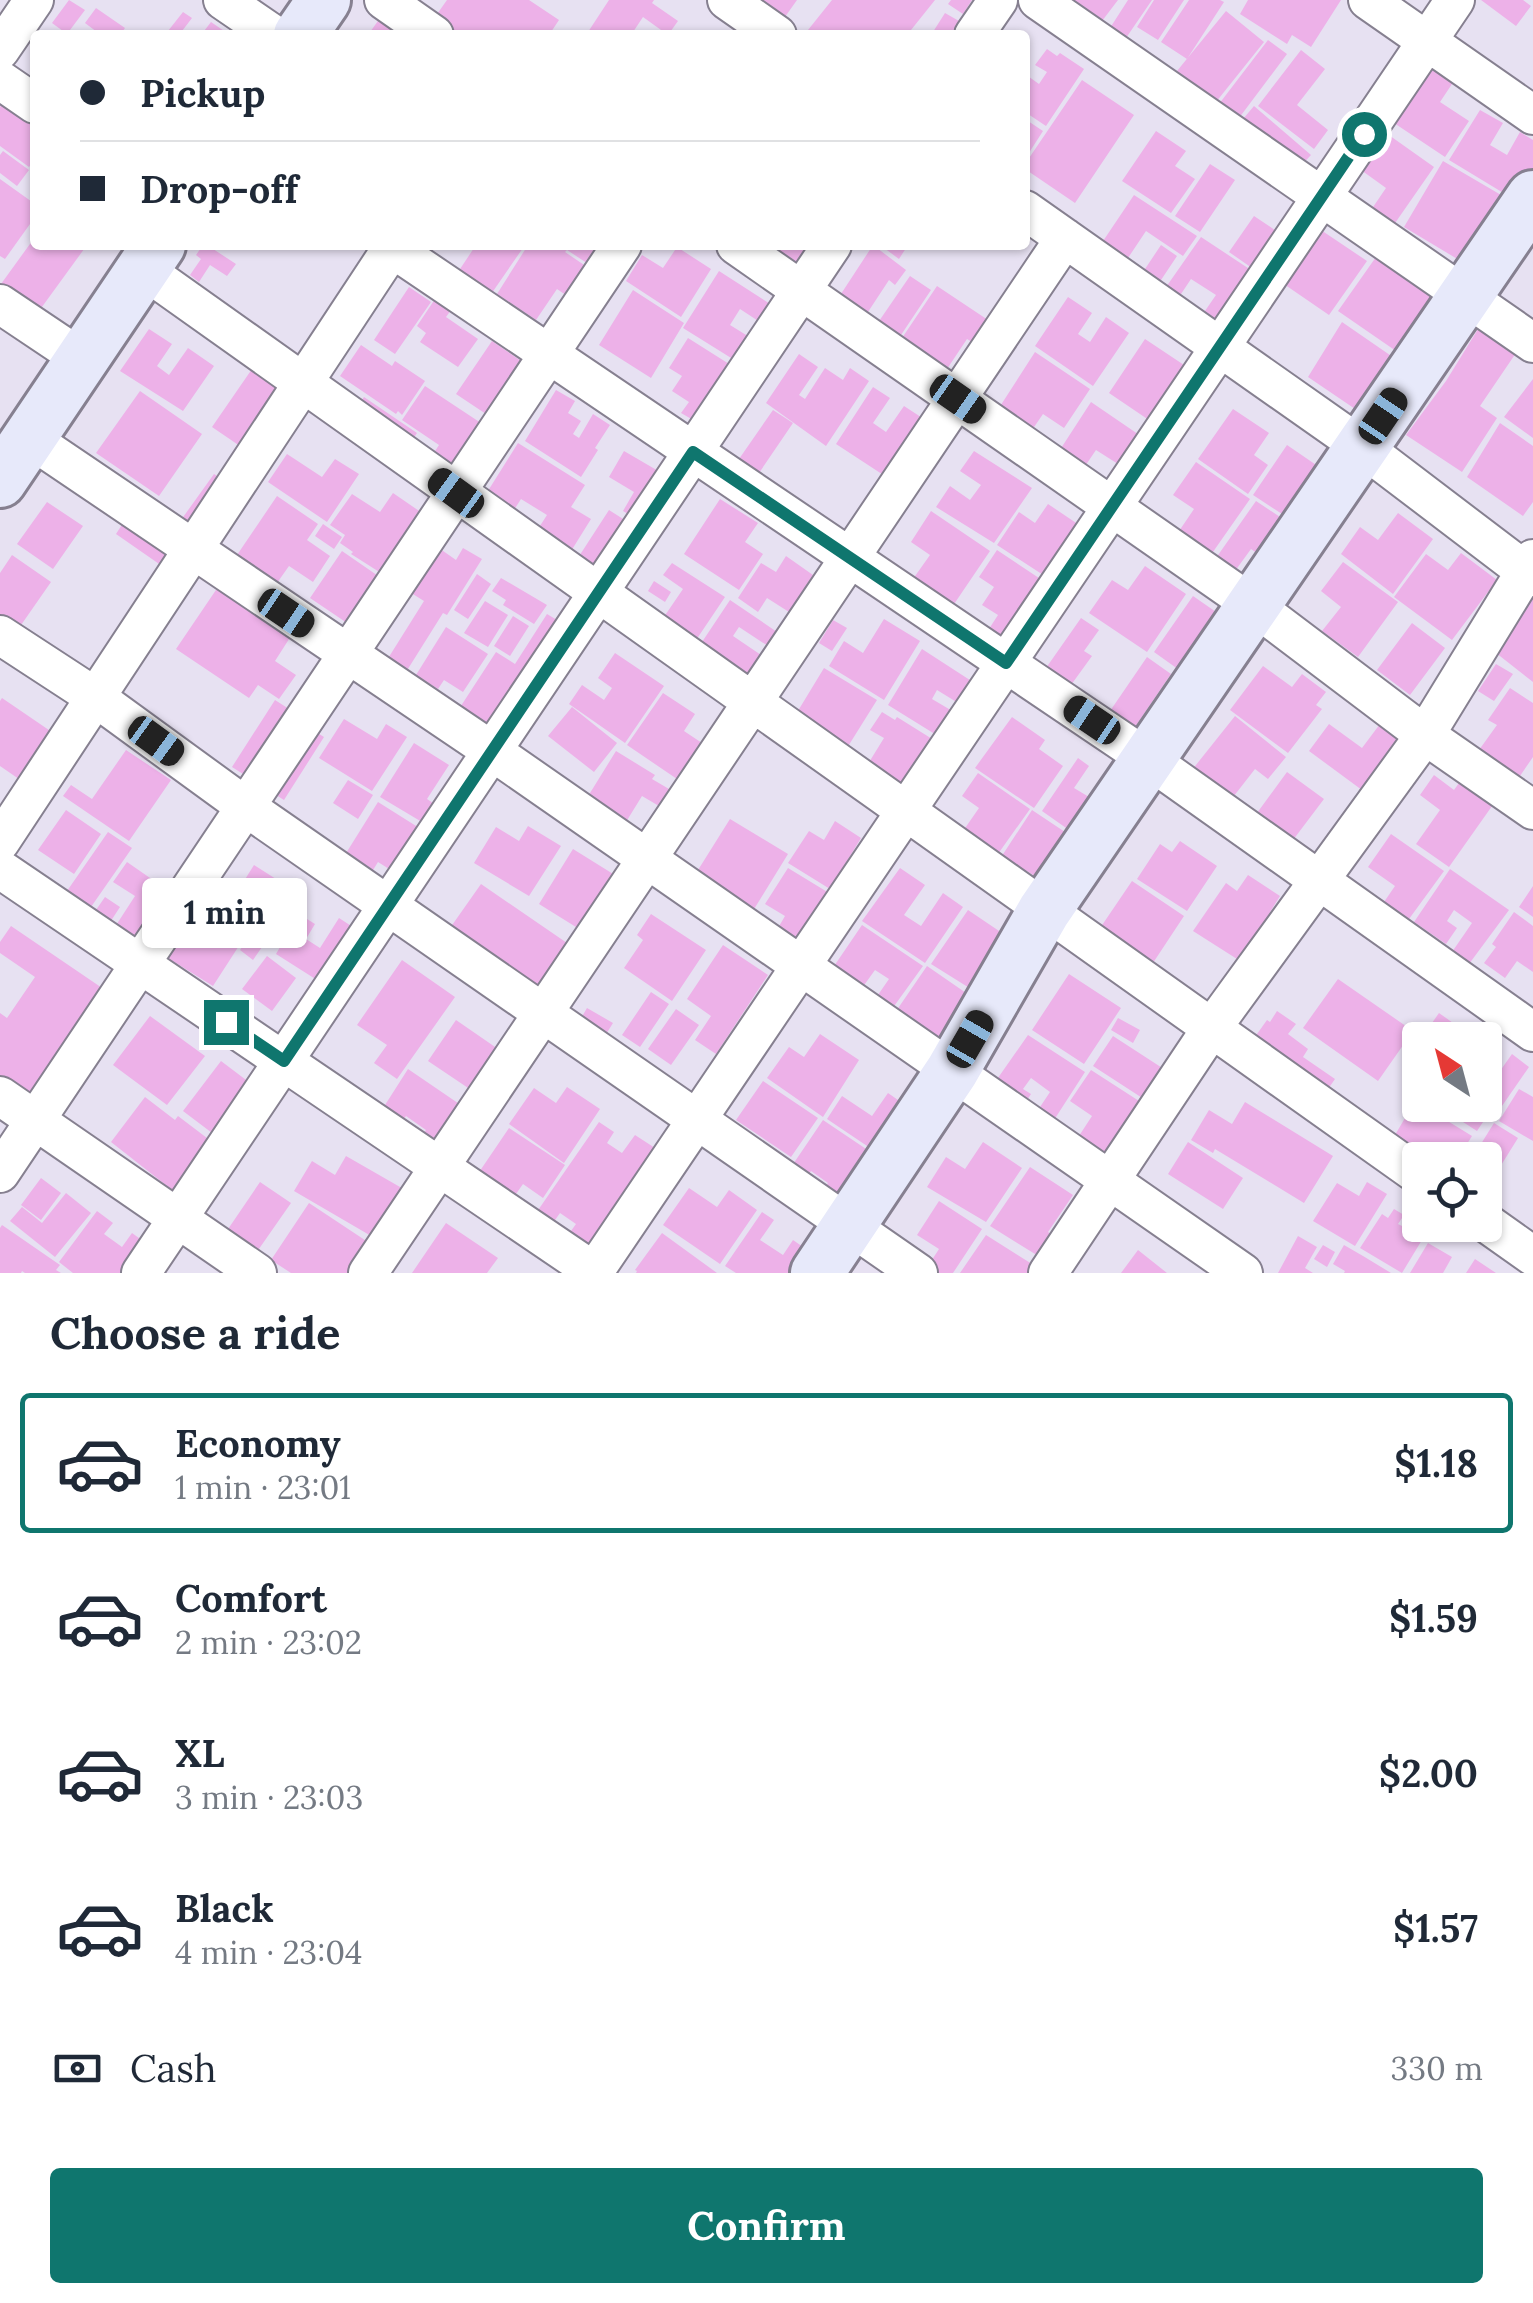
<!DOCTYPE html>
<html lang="en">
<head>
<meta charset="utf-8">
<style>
  body { margin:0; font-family:Lora,serif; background:#f2f2f3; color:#1f2937; height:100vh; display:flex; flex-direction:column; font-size:38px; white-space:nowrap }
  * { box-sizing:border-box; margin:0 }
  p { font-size:32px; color:#747a83 }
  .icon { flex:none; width:55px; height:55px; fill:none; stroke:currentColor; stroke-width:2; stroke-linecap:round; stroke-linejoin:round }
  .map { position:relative; height:1273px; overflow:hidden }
  .details { display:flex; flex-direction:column; background:#fff; flex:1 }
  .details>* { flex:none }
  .banner { position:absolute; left:30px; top:30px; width:1000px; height:220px; border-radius:10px; box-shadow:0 2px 8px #0004; display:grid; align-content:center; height:220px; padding:0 50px; background:#fff }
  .needle { width:65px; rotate:324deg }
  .buttons { position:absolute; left:1402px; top:1022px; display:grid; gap:20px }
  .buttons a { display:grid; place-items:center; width:100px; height:100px; border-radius:10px; background:#fff; box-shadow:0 2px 8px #0004; font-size:50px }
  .end { position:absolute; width:45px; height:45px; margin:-22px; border:12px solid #0f766e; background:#fff; box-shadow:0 0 0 5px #fff }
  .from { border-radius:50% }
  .bubble { position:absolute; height:70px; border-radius:10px; background:#fff; box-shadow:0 2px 8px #0004; font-size:32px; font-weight:700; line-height:70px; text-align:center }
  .car { position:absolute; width:30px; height:60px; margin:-30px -15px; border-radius:12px; box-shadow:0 0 8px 2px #0007; background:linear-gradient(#222 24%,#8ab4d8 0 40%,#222 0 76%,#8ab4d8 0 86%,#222 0) }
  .banner b { display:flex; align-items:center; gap:35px; height:95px; font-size:38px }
  .banner b+b { border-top:2px solid #e0e1e3 }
  .banner i { width:25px; height:25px; background:#1f2937 }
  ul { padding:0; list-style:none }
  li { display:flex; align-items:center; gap:30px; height:140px; margin:0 20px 15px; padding:0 30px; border:5px solid transparent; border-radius:10px }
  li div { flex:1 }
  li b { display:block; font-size:38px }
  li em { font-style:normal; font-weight:700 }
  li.on { border-color:#0f766e }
  li>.icon { width:90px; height:90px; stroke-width:1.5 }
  h2 { padding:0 50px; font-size:45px; line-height:120px }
  .pay { display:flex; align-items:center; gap:25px; height:110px; padding:0 50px; font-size:38px }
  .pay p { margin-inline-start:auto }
  .cta { display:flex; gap:20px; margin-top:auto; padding:20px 50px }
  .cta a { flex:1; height:115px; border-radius:10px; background:#0f766e; color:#fff; font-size:40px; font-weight:700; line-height:115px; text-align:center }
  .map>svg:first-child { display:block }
  .building { fill:#edb1e8; fill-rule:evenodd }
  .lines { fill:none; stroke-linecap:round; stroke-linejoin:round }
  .street-casing { stroke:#868090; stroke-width:42 }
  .secondary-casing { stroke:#868090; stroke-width:58 }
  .street { stroke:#fff; stroke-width:38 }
  .secondary { stroke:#e7e9fa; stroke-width:52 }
  .route { stroke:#0f766e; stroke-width:12 }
</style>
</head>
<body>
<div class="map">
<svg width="1533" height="1273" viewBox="0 0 1533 1273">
  <rect width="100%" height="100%" fill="#e7e1f2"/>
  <path class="building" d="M69,0L85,10L67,34L52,23Z
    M447,0H529L559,20L549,35H447L430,24Z
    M609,0H654L652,3L678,21L668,35L643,17L631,35H592L588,32Z
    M763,0H797L775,31L752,16Z
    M832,0H935L907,35H804Z
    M951,0H972L963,14L948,4Z
    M1072,0H1118L1102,21Z
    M1128,0H1152L1126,38L1110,28Z
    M1154,0H1184L1158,40L1137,27Z
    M1189,0H1220L1224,2L1187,59L1161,42Z
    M1248,0H1341L1311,47L1292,35L1287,44L1240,14Z
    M1481,0H1523L1531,6L1516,26Z
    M96,8L125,28L120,35H101L85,23Z
    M1226,11L1264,42L1216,102L1177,71Z
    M183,12L192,18L179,35H173L168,31Z
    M945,13L959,21L950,35H931Z
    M380,18L403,35H368Z
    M211,22L230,35H201Z
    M1268,40L1287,54L1239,118L1219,104Z
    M1047,49L1057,56L1060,53L1084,69L1046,126L1025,112V74L1039,84L1047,72L1035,65Z
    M1301,50L1325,69L1297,105L1328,130L1314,149L1258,106Z
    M1432,66L1454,81L1440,102L1469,121L1445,157L1394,123Z
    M1082,80L1134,115L1075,203L1025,169V164Z
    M3,102L35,125V159L29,167L0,146V107Z
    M1254,106L1311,155L1294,173L1238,125Z
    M1480,110L1503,123L1490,145L1507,155L1520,132L1533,140V171L1515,200L1449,160Z
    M1025,119L1043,131L1025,159Z
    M1156,131L1186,151L1175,166L1195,179L1171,213L1122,181Z
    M1386,133L1434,167L1393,226L1371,210L1386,188L1361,170Z
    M3,151L29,170L17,186L0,173V155Z
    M1443,161L1513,202L1474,269L1404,227Z
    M1210,164L1235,180L1200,232L1175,216Z
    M0,179L35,204V217L5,259L0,256Z
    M1134,195L1197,236L1183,256L1146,231L1122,267L1097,250Z
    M1254,216L1287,238L1262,275L1229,252Z
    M1312,224L1367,261L1329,315L1278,280Z
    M35,237V245H87L39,311L1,284Z
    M1201,237L1260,276L1220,335L1198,321L1216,295L1191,279L1171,309L1157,300Z
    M203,245H207L236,264L227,276L210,265L199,282L190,275L201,259L196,255Z
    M476,245H525L487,300L454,278Z
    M528,245H612L596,269L567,250L565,252L593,271L573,300L557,289L536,320L497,294Z
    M764,245H826L809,273Z
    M873,245L906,270L895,285L889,280L866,315L839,297Z
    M880,245H908L899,259Z
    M1161,245L1177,256L1155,289L1139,278Z
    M677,247L711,269L681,317L626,281L642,255L663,268Z
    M1376,257L1435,296L1396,351L1338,311Z
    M719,271L778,309L766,326L740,309L730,325L759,343L744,366L683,328Z
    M910,276L931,290L899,338L877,324Z
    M937,286L997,326L982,348L967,339L945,372L900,341Z
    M409,287L431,302L395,354L374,340Z
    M633,290L684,323L651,378L599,345Z
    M1068,297L1092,313L1078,334L1090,342L1106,317L1129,333L1093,386L1035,346Z
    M435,299L451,310L446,317L478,339L458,367L420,342L426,333L417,326Z
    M1342,322L1400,362L1364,415L1308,377Z
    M1480,326L1518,350L1480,406L1497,418L1462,472L1406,435L1446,381Z
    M149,329L172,344L157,366L169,375L188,348L214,366L183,411L120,371Z
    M688,338L737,369L702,425L681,413L689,402L672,391L682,376L669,368Z
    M1145,339L1205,379L1168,433L1109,393Z
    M492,341L530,367L495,420L456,394Z
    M361,345L392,366L395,361L425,381L402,415L398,411L396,414L340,376Z
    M1035,352L1090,389L1064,428L1043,414L1030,433L997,411Z
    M799,354L818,367L799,395L805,399L825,368L843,380L850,368L869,381L826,446L766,403Z
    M252,369L309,409L269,466L212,427Z
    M1533,379V438L1504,417Z
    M425,386L487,427L445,486L422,471L439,445L402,420Z
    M873,387L890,398L873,423L886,432L904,406L930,423L891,480L836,444Z
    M556,390L575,401L568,413L581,421L573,434L579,438L593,414L610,425L595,448L598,450L581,477L525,441Z
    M140,391L202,434L159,496L96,453Z
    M364,397L417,433L403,454L349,419Z
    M1091,402L1151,443L1118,464L1096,450L1079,475L1054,459Z
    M1233,409L1269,433L1254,455L1268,465L1248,494L1198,459Z
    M773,410L793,423L759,473L739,459Z
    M1500,423L1533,446V502L1523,516L1467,477Z
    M518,443L585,485L571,507L591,519L563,564L529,543L547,515L521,499L503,527L476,510Z
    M1287,445L1341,482L1308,531L1253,495Z
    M624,451L672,479L660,533L623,511L634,492L609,477Z
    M974,451L1032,488L994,543L936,507L950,486L970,500L981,485L960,471Z
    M287,454L322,477L335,459L359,474L327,522L268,482Z
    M1196,462L1250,499L1208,559L1175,537L1194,509L1173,495Z
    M214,474L242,493L210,539L181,520Z
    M393,493L425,515L384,575L351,554L353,552L340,543L345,535L330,525L352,494L380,512Z
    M277,496L318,524L307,540L330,556L313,582L289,566L277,583L237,555Z
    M720,499L758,523L745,542L763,554L739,590L684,554Z
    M1256,501L1307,535L1261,556L1251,549L1235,571L1216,558Z
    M47,502L83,526L53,569L17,544Z
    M1048,504L1091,533L1057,584L997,545L1019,512L1035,523Z
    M132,509L192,550L175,575L116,534Z
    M609,510L642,531L608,586L574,564Z
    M931,511L990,551L948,613L908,586L930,555L911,542Z
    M1398,513L1433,539L1393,594L1341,554L1360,527L1378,540Z
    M323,524L342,537L334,549L315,536Z
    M436,546L456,560L463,548L482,559L447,615L443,613L406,672L387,660L424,601L408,591Z
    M997,550L1057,590L1012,654L985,635L998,615L982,605L994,587L979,577Z
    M342,551L384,580L353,627L310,598Z
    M1461,553L1497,580L1452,640L1394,597L1426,554L1448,570Z
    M12,555L51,582L12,638L0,629V573Z
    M786,556L813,575L789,612L767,598L758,612L738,598L761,563L776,572Z
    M1343,562L1398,602L1358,657L1322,631L1341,607L1321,591Z
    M672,563L725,597L688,652L655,630L683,589L663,575Z
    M1145,566L1186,594L1147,652L1089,613L1112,580L1128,590Z
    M477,574L491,584L468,619L454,610Z
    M501,578L547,605L534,624L503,605L506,600L492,591Z
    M654,581L671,592L665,602L648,591Z
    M218,587L291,636L275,661L296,675L279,699L258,685L249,698L176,649Z
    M1533,595V682L1491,649Z
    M1193,596L1242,630L1203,687L1154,652Z
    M730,600L780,634L771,648L739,627L733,636L764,657L742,690L692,657Z
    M485,601L508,615L488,647L464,633Z
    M547,614L567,626L496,737L457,712L496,652L515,664Z
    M513,616L529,626L510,656L494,646Z
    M1081,618L1099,630L1084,651L1092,656L1071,685L1046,668Z
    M884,619L920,641L884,700L829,666L844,641L863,653Z
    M833,620L847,628L832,651L819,643Z
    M1412,623L1445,648L1410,695L1377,670Z
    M446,627L488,654L463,692L444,680L438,689L416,675Z
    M922,649L976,684L963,706L937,690L932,699L954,712L938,736L888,705Z
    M615,653L664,686L625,743L569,704L582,685L604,700L612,688L598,678Z
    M1147,657L1171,674L1133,730L1108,714Z
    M1496,664L1513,674L1494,701L1478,691Z
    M1263,666L1292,687L1302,674L1326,692L1316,705L1322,709L1288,753L1230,710Z
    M824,668L877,700L842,756L790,724Z
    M1510,688L1533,703V757L1513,786L1479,750L1497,725L1488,720Z
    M663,693L695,714L684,731L702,743L677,779L627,745Z
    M2,698L65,741L32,788L0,766V701Z
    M275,700L314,725L311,729L324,737L284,800L232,767Z
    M572,707L617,743L594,772L548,736Z
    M882,712L895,720L897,717L937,742L902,797L863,772L884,738L870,730Z
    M1235,716L1286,757L1268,779L1255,769L1230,801L1192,770Z
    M1386,716L1409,734L1366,793L1309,751L1329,724L1362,748Z
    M1012,717L1045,740L1039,749L1063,766L1034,808L975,768Z
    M344,719L377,739L386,724L407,737L372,791L319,758Z
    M414,743L449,765L427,799L448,813L437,831L380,797Z
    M126,750L171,780L129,841L63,796L71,785L92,799Z
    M616,751L655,775L652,779L669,789L659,806L642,796L621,830L582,806Z
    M1078,758L1089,766L1074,788L1089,797L1105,774L1122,785L1086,842L1042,811Z
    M1287,772L1324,799L1293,840L1257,813Z
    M978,773L1030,809L988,868L954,844L979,808L962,796Z
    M1434,775L1454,790L1464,776L1497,799L1449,867L1416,844L1440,810L1420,795Z
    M348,780L373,795L358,819L333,803Z
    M378,802L432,836L406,907L333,874ZM378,862L405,879L395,894L368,878Z
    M66,810L101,834L74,874L38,850Z
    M1032,810L1086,846L1042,881L1027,871L1015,887L992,871Z
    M730,819L788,854L751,914L693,878Z
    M835,821L861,838L830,889L788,863L809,831L824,840Z
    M528,826L561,846L529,896L474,863L496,827L519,841Z
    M108,832L132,848L91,907L67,891Z
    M1391,834L1444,871L1409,919L1384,902L1395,886L1368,867Z
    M1180,841L1217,866L1187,911L1137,879L1160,844L1172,852Z
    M573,849L626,882L592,937L539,904Z
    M127,862L176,896L139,951L111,933L135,896L113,882Z
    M254,865L276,879L262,901L287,917L270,945L222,916Z
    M788,868L829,893L789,951L771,940L785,916L765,904Z
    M900,868L925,885L904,915L921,926L943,893L963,907L925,963L862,921Z
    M1450,869L1509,910L1469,964L1452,952L1472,923L1454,910L1447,921L1457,928L1446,944L1414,922Z
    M1248,875L1280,896L1270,912L1279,918L1248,966L1193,931L1226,883L1237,891Z
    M1132,881L1184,916L1147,972L1094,937Z
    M481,884L567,943L530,997L443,938Z
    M1533,886V917L1519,907Z
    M105,897L120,907L105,930L89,920Z
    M198,902L215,913L211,917L244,938L213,986L163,955Z
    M968,910L1005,935L987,999L931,964Z
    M1514,912L1533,926V972L1517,961L1505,978L1484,963L1496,947L1492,944Z
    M299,914L315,924L306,939L320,948L339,918L362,933L328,987L276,954Z
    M651,914L706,950L672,1001L624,968L643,940L637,935Z
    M862,925L923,966L887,1016L871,1005L889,979L875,970L857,995L828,975Z
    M11,926L108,992L36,1099L0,1079V1013L7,1018L35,977L0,953V942Z
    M249,937L262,947L253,960L240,950Z
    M723,945L768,975L716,1054L695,1040L711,1016L687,999Z
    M267,956L296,978L272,1011L242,989Z
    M402,960L455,997L397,1079L374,1063L387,1045L357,1025Z
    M927,966L969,995L946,1058L890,1020Z
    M1069,974L1121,1008L1084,1064L1032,1030Z
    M1338,979L1413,1031L1378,1081L1303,1028Z
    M651,992L669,1004L640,1047L622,1035Z
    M587,1008L613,1023L598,1047L573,1032Z
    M676,1009L699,1025L671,1065L648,1049Z
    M1277,1011L1296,1024L1288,1034L1308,1049L1303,1057L1335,1079L1328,1089L1252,1041L1267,1020L1270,1022Z
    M1439,1013L1477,1040H1420Z
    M150,1016L205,1056L167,1105L113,1065Z
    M1118,1018L1140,1030L1133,1043L1111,1030Z
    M456,1020L511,1058L483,1098L428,1061Z
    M820,1034L859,1060L823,1117L767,1078L789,1047L804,1057Z
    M1028,1035L1085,1072L1054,1120L1038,1110L1050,1092L1031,1078L1023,1089L1031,1094L1024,1105L993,1085Z
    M1113,1036L1170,1073L1150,1103L1093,1066Z
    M1420,1040V1068L1407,1059Z
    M1512,1054L1529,1067L1493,1119L1473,1105H1485V1061L1500,1071Z
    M221,1061L262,1092L224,1142L183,1111Z
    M408,1069L471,1112L439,1158L417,1143L426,1130L406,1116L397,1128L378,1116Z
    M1091,1070L1153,1110L1114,1164L1077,1139L1092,1116L1070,1101Z
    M763,1081L818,1118L791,1157L736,1120Z
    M567,1087L600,1109L564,1163L509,1124L534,1088L556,1103Z
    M1519,1089L1533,1097V1141L1499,1121Z
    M888,1093L908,1107L879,1154L827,1119L842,1096L872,1116Z
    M145,1097L175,1120L178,1116L228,1154L190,1204L111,1142Z
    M1415,1101L1472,1136L1457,1160H1435L1395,1135Z
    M1245,1102L1333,1156L1304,1203L1215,1149L1213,1153L1191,1140L1209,1110L1232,1124Z
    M1471,1111L1485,1119L1477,1131L1463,1122Z
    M823,1120L878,1157L855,1192L818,1198L828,1183L811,1171L798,1189L783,1179Z
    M599,1122L614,1132L607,1143L622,1153L635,1135L655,1148L582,1265L558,1249L576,1224L560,1213L541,1240L525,1229Z
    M1494,1123L1518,1138L1485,1191V1160H1471Z
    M509,1128L565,1165L543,1198L523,1184L504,1211L469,1187Z
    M983,1142L1022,1168L986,1222L927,1187L946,1157L965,1169Z
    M1188,1142L1243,1178L1223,1209L1168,1174Z
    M346,1156L407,1191L378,1240L294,1191L312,1161L335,1175Z
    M1030,1167L1073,1195L1048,1232L1061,1241L1048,1262L990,1226Z
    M41,1178L61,1193L41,1220L21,1205Z
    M260,1182L291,1203L254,1256L224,1235Z
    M1367,1182L1387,1194L1355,1246L1313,1221L1337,1183L1359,1196Z
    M689,1188L717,1207L729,1190L757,1210L720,1264L663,1225Z
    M66,1193L91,1213L55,1257L10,1221L22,1207L42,1223Z
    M939,1201L982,1229L953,1273H939L928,1266L939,1249L917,1235Z
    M309,1203L392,1258L382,1273H291L271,1260Z
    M1416,1204L1420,1206V1225H1431L1402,1273L1360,1248L1382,1214L1388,1218L1394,1209L1404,1215L1398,1224L1402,1226Z
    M97,1211L113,1223L104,1234L122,1247L132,1233L150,1246L129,1273H73L59,1262Z
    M762,1212L774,1220L760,1240L783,1255L793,1240L816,1256L805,1273H736L725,1266Z
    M446,1223L498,1258L487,1273H412Z
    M2,1225L60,1265L56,1270L61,1273H25L22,1271L21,1273H0V1228Z
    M662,1233L717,1273H636L637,1271L635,1270Z
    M986,1235L1040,1269L1037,1273H960Z
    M1298,1236L1317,1247L1305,1268L1313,1273H1278Z
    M1428,1243L1452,1257L1443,1273H1410Z
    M1323,1245L1335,1252L1327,1267L1314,1259Z
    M1344,1245L1363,1256L1391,1273H1344L1345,1271L1333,1264Z
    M1138,1250L1167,1273H1121Z
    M1475,1259L1496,1273H1466Z"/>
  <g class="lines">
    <g class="street-casing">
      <path id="street" d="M223,0L274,35
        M384,0L434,35
        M727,0L777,35
        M1038,0L1533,343
        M1368,0L1533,115
        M974,35L998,0
        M0,50L34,0
        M0,80L35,104
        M1025,210L1362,447L1533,577
        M736,245L1253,605L1425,735L1533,810
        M392,248L1148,759L1533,1032
        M143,269L1420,1176
        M0,304L82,359
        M29,438L492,751L1243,1273
        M0,635L95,697L246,807L918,1273
        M0,842L394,245
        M0,869L596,1273
        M0,1096L257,1273
        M0,1173L622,245
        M1485,1222L1533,1256
        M141,1273L832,245
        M368,1273L1065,238
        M593,1273L1455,0
        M1048,1273L1211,1029L1425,735L1533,559"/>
    </g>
    <g class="secondary-casing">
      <path id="secondary" d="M300,35L324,0
        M0,481L159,245
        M817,1273L952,1071L1044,911L1533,197"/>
    </g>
    <use href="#street" class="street"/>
    <use href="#secondary" class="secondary"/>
  </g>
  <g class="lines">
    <path class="route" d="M226,1022L284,1061L693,452L1006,663L1364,134"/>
  </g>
</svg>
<div class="buttons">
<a><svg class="needle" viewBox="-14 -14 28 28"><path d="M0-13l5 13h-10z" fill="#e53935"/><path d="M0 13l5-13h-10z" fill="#747a83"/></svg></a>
<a><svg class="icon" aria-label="locate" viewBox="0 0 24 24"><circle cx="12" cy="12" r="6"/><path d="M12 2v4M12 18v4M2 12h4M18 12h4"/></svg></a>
</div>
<i class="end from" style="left:1364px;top:134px"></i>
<i class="end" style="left:226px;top:1022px"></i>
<div class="bubble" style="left:142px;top:878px;width:165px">1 min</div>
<i class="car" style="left:958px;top:399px;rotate:125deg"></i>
<i class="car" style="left:1383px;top:416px;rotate:34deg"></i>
<i class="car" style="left:456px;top:493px;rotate:306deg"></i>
<i class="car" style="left:286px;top:613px;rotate:124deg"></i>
<i class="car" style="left:1092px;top:720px;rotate:304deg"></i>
<i class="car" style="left:156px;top:741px;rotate:126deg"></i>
<i class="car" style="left:970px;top:1039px;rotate:30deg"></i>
<div class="banner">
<b><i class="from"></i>Pickup</b>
<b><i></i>Drop-off</b>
</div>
</div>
<section class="details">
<h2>Choose a ride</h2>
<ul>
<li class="on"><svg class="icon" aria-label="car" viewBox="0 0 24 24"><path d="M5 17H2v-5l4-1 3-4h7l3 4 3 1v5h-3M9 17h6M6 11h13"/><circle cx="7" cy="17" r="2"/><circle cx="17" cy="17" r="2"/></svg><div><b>Economy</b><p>1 min · 23:01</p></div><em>$1.18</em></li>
<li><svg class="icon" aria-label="car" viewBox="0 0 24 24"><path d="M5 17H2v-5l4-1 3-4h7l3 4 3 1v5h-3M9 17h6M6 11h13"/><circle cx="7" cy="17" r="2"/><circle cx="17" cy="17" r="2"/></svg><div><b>Comfort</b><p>2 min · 23:02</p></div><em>$1.59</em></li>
<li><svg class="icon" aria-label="car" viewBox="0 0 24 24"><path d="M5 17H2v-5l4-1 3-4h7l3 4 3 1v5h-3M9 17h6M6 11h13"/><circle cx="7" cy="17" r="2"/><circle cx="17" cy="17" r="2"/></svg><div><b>XL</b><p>3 min · 23:03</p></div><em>$2.00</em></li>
<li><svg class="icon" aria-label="car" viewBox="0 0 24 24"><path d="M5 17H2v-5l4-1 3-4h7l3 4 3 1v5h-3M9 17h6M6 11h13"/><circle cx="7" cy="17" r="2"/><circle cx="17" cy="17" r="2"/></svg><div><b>Black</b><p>4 min · 23:04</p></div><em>$1.57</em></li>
</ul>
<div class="pay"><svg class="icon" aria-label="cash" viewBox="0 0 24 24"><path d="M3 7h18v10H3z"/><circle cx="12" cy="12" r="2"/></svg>Cash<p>330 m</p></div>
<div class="cta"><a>Confirm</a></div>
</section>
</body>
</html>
